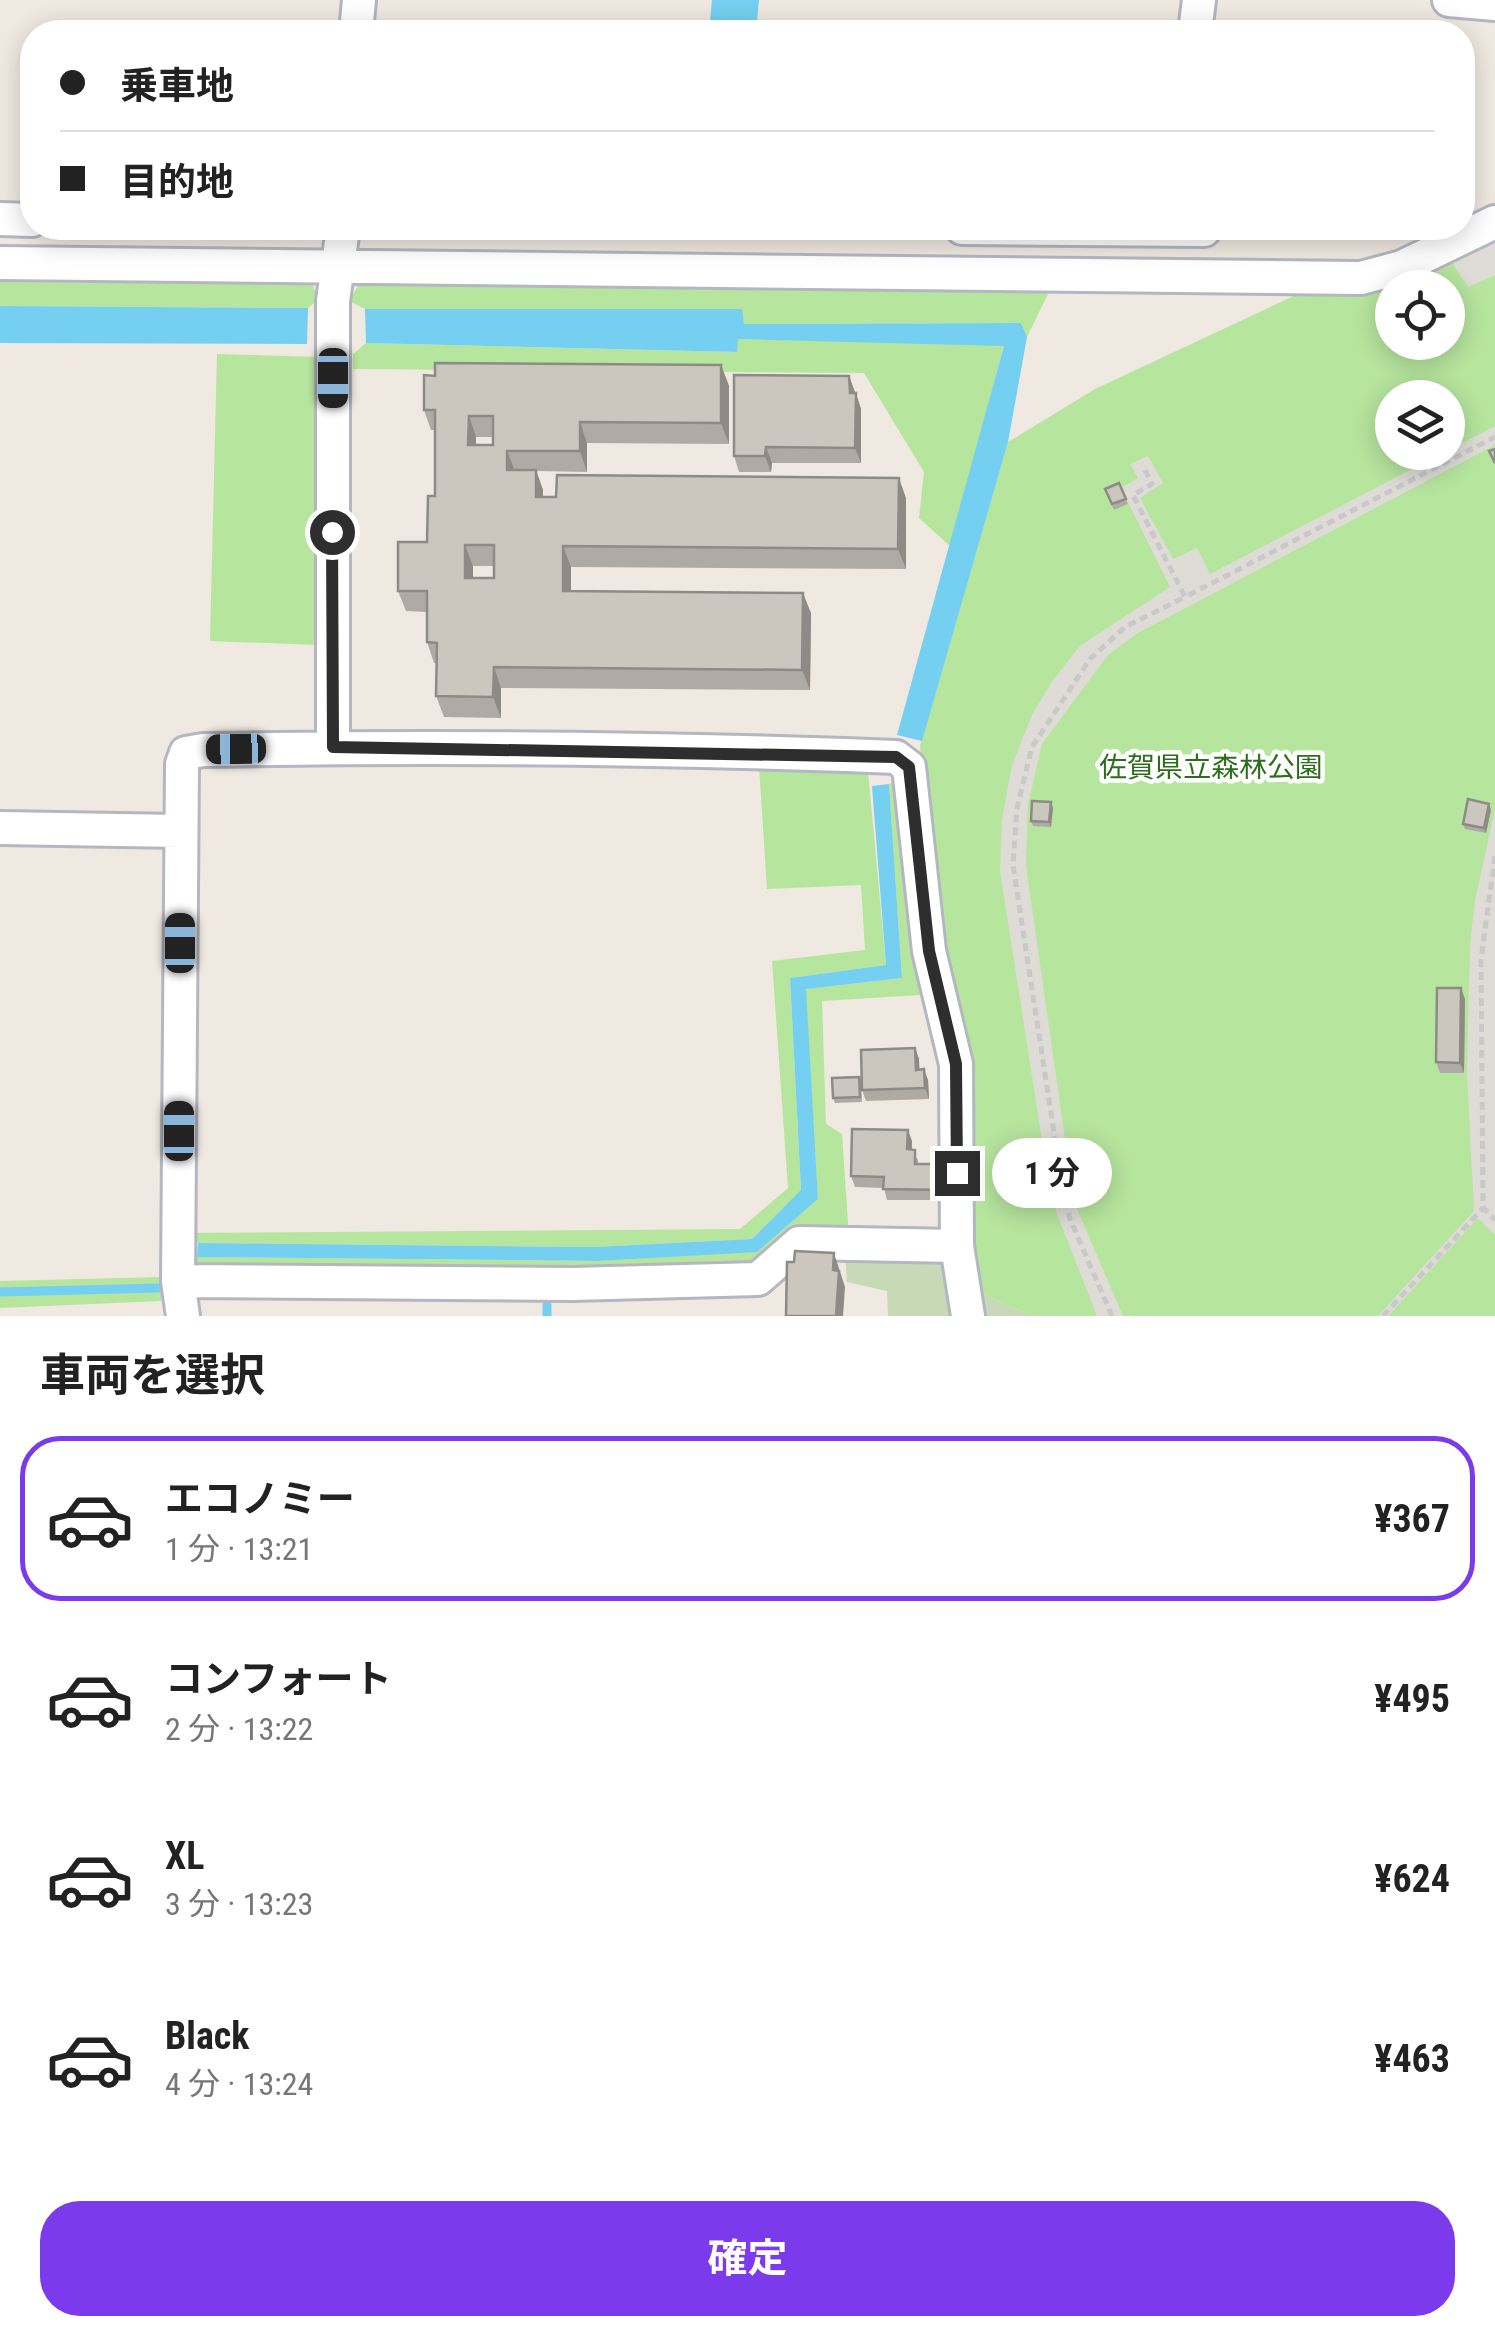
<!DOCTYPE html>
<html lang="ja">
<head>
<meta charset="utf-8">
<style>
  body { margin:0; font-family:"Roboto Condensed","Noto Sans JP",sans-serif; background:#f2f2f2; color:#222; height:100vh; display:flex; flex-direction:column; font-size:38px; white-space:nowrap }
  * { box-sizing:border-box; margin:0 }
  p { font-size:32px; color:#767676 }
  .icon { flex:none; width:55px; height:55px; fill:none; stroke:currentColor; stroke-width:2; stroke-linecap:round; stroke-linejoin:round }
  .map { position:relative; height:1316px; overflow:hidden }
  .panel { display:flex; flex-direction:column; background:#fff; flex:1 }
  .panel>* { flex:none }
  .hud { position:absolute; left:20px; top:20px; width:1455px; height:220px; border-radius:40px; box-shadow:0 5px 25px #0003; display:grid; align-content:center; height:220px; padding:0 40px; background:#fff }
  .fabs { position:absolute; left:1375px; top:270px; display:grid; gap:20px }
  .fabs a { display:grid; place-items:center; width:90px; height:90px; border-radius:50%; background:#fff; box-shadow:0 5px 25px #0003; font-size:50px }
  .end { position:absolute; width:45px; height:45px; margin:-22px; border:12px solid #2e2e2e; background:#fff; box-shadow:0 0 0 5px #fff }
  .from { border-radius:50% }
  .bubble { position:absolute; height:70px; border-radius:35px; background:#fff; box-shadow:0 5px 25px #0003; font-size:32px; font-weight:700; line-height:70px; text-align:center }
  .car { position:absolute; width:30px; height:60px; margin:-30px -15px; border-radius:12px; box-shadow:0 0 8px 2px #0007; background:linear-gradient(#222 24%,#8ab4d8 0 40%,#222 0 76%,#8ab4d8 0 86%,#222 0) }
  .hud b { display:flex; align-items:center; gap:35px; height:95px; font-size:38px }
  .hud b+b { border-top:2px solid #e0e0e0 }
  .hud i { width:25px; height:25px; background:#222 }
  ul { padding:0; list-style:none }
  li { display:flex; align-items:center; gap:30px; height:165px; margin:0 20px 15px; padding:0 20px; border:5px solid transparent; border-radius:40px }
  li div { flex:1 }
  li b { display:block; font-size:38px }
  li em { font-style:normal; font-weight:700 }
  li.active { border-color:#7c3aed }
  li>.icon { width:90px; height:90px; stroke-width:1.5 }
  h2 { padding:0 40px; font-size:45px; line-height:120px }
  .cta { display:flex; gap:20px; margin-top:auto; padding:20px 40px }
  .cta a { flex:1; height:115px; border-radius:40px; background:#7c3aed; color:#fff; font-size:40px; font-weight:700; line-height:115px; text-align:center }
  .map>svg:first-child { display:block }
  .green { fill:#b6e59e; fill-rule:evenodd }
  .cemetery { fill:#c8d9b8 }
  .plaza { fill:#dfdcd8 }
  .water { fill:#75cff0 }
  .lines { fill:none; stroke-linecap:round; stroke-linejoin:round }
  .stream { stroke:#75cff0; stroke-width:9 }
  .minor-casing { stroke:#b4b7c1; stroke-width:38 }
  .path { stroke:#c9c9c9; stroke-width:5; stroke-dasharray:8 5; stroke-linecap:butt }
  .minor { stroke:#fff; stroke-width:32 }
  .wall { fill:#afaba4; fill-rule:evenodd }
  .shaded-wall { fill:#8e8b86 }
  .building { fill:#cbc7bf; stroke:#8e8b86; stroke-width:2.5; fill-rule:evenodd }
  .route { stroke:#2e2e2e; stroke-width:12 }
  .labels { text-anchor:middle; stroke-width:9; stroke-linejoin:round; paint-order:stroke }
  .park-label { font-size:28px; fill:#2c6e1b; stroke:#fff }
</style>
</head>
<body>
<div class="map">
<svg width="1495" height="1316" viewBox="0 0 1495 1316">
  <rect width="100%" height="100%" fill="#efe9e1"/>
  <path class="green" d="M1495,233V1316H1031L971,1288L969,1061L936,902L920,746L1008,442L1095,389L1298,294L1373,291ZM1392,288H1448V342H1392ZM1392,398H1448V452H1392Z
    M0,282L312,284L319,299L308,308L0,306Z
    M359,284L1049,292L1027,337L1021,323L744,324L741,309H365L349,301Z
    M737,339L1004,345L951,547L919,518L924,472L864,373L353,369V354L366,343L736,352Z
    M217,354L320,357V645L210,641Z
    M759,766L868,771L886,965L790,978L801,1191L752,1239L594,1247L198,1243L187,1233L740,1229L788,1188L772,961L865,950L861,885L767,889Z
    M899,779L920,995L822,1001L826,1124L842,1134L849,1237L764,1266L601,1275L194,1271L197,1257L598,1261L758,1251L818,1199L805,989L902,978L889,784Z
    M162,1277L161,1301L0,1308V1281Z"/>
  <path class="cemetery" d="M845,1253L933,1255L949,1272L957,1316H888L887,1291L847,1282Z
    M971,1288L1031,1316H975Z"/>
  <path class="plaza" d="M1495,233V275L1468,287L1448,256Z
    M1495,426V445L1136,634L1107,656L1042,744L1028,804L1026,866L1074,1202L1123,1316H1097L1057,1214L1046,1166L1000,871L1002,820L1012,765L1032,715L1053,680L1080,646L1170,587L1121,488L1138,478L1130,464L1148,456L1163,483L1140,498L1173,559L1197,548L1210,574Z
    M1495,810V1235L1478,1218L1388,1316H1378L1474,1211L1467,1074L1470,945L1475,900Z"/>
  <path class="water" d="M712,0H759L756,32H709Z
    M0,306L308,308L307,344L0,343Z
    M365,309H742L744,324L1021,323L1027,337L1008,442L922,741L897,735L1004,346L738,339L737,352L366,343Z
    M889,784L902,978L806,989L818,1199L757,1252L598,1261L197,1257L198,1243L594,1247L752,1239L801,1190L790,978L886,965L872,786Z"/>
  <g class="lines">
    <path class="stream" d="M0,1292L158,1288
      M547,1316V1305"/>
    <g class="minor-casing">
      <path id="minor" d="M1449,0L1495,4
        M356,32L359,0
        M1195,32L1199,0
        M0,219L32,220
        M962,228L1204,230
        M0,263L1361,278L1402,267L1495,222
        M333,747V301L343,228
        M0,828L180,831
        M178,1281L572,1284L758,1279L799,1243L957,1246
        M183,1316L178,1281L182,764L186,753L203,750C434,746 665,748 896,757L909,767L929,951L956,1064L957,1246L968,1316"/>
    </g>
    <path class="path" d="M1145,470L1152,484L1133,495L1185,597L1495,437
      M1495,856L1481,960L1483,1207L1495,1220
      M1112,1316L1070,1219L1060,1172L1013,865L1017,808L1032,747L1090,659L1125,627L1185,597
      M1383,1316L1483,1208"/>
    <use href="#minor" class="minor"/>
  </g>
  <path class="wall" d="M1462,144L1472,177L1462,180Z
    M721,365L729,386V444L587,443V472L536,471L543,490V497L906,498V569L571,567V591L811,613L810,690L501,688V718L444,717L436,696L437,663H434L427,642V612L406,611L398,591L427,542L435,496V430H431L424,410L435,376ZM476,437H493V445H476ZM473,566H494V578H473Z
    M849,376L861,409V463H772L771,472H739L734,456Z
    M1119,483L1128,504L1114,510L1105,489Z
    M1489,804L1491,810L1486,833L1465,829L1463,824Z
    M1053,808L1051,827L1033,826L1031,821Z
    M1465,999L1464,1073H1440L1436,1062Z
    M915,1048L919,1059V1070L928,1080L929,1099L866,1101L862,1090Z
    M859,1077L861,1082L862,1102L835,1103L833,1098Z
    M912,1141V1150L918,1160V1164L948,1175V1200H887L884,1188L855,1187L851,1176Z"/>
  <path class="shaded-wall" d="M721,365L729,386V444L721,423Z
    M849,376L855,392V409L850,393Z
    M856,393L861,409V463L855,448Z
    M469,416L476,437V465L468,445Z
    M580,422L587,443V472L580,451Z
    M766,447L772,463L771,472L765,456Z
    M507,451L515,471L507,470Z
    M536,470L543,490V518L536,497Z
    M899,478L906,498V569L898,549Z
    M465,545L473,566V599L465,578Z
    M563,546L571,567V612L563,591Z
    M803,593L811,613L810,690L802,670Z
    M494,667L501,688V718L493,697Z
    M1051,802L1053,808L1051,827L1049,822Z
    M1489,804L1491,810L1486,833L1484,828Z
    M1461,988L1465,999L1464,1073L1460,1063Z
    M915,1048L919,1059L920,1080L916,1070Z
    M924,1069L928,1080L929,1099L925,1088Z
    M908,1130L912,1141L911,1160L907,1149Z
    M944,1164L948,1175V1200L944,1190Z
    M834,1253L845,1287L843,1316H836L833,1270Z"/>
  <path class="building" d="M1462,147L1468,166L1462,168Z
    M435,363L721,365V423L580,422V451H507V470H536V497H556L557,475L899,478L898,549L563,546V591L803,593L802,670L494,667L493,697L436,696L437,643L427,642V591H398V542H427L428,496H435V410H424V375L435,376ZM469,416H493V445H468ZM465,545H494V578H465Z
    M734,375L849,376L850,393H856L855,448L766,447L765,456H734Z
    M1495,449V463L1489,451Z
    M1119,483L1126,499L1112,504L1105,489Z
    M1468,799L1489,804L1484,828L1463,824Z
    M1032,801L1051,802L1049,822L1031,821Z
    M1437,988H1461L1460,1063L1436,1062Z
    M915,1048L916,1070L924,1069L925,1088L862,1090L861,1050Z
    M859,1077L860,1097L833,1098L832,1078Z
    M852,1129L908,1130L907,1149L915,1150V1164H944V1190L883,1189L884,1177L851,1176Z
    M795,1251L834,1253L833,1270L839,1271L836,1316H786L787,1262H794Z"/>
  <g class="lines">
    <path class="route" d="M332,532L333,747L896,757L909,767L929,951L956,1064L957,1173"/>
  </g>
  <g class="labels">
    <g class="park-label">
      <text x="1211" y="777">佐賀県立森林公園</text>
    </g>
  </g>
</svg>
<div class="fabs">
<a><svg class="icon" aria-label="locate" viewBox="0 0 24 24"><circle cx="12" cy="12" r="6"/><path d="M12 2v4M12 18v4M2 12h4M18 12h4"/></svg></a>
<a><svg class="icon" aria-label="layers" viewBox="0 0 24 24"><path d="M12 4l9 5-9 5-9-5zM3 14l9 5 9-5"/></svg></a>
</div>
<i class="end from" style="left:332px;top:532px"></i>
<i class="end" style="left:957px;top:1173px"></i>
<div class="bubble" style="left:992px;top:1138px;width:120px">1 分</div>
<i class="car" style="left:333px;top:378px;rotate:180deg"></i>
<i class="car" style="left:236px;top:749px;rotate:269deg"></i>
<i class="car" style="left:180px;top:943px;rotate:0deg"></i>
<i class="car" style="left:179px;top:1131px;rotate:0deg"></i>
<div class="hud">
<b><i class="from"></i>乗車地</b>
<b><i></i>目的地</b>
</div>
</div>
<section class="panel">
<h2>車両を選択</h2>
<ul>
<li class="active"><svg class="icon" aria-label="car" viewBox="0 0 24 24"><path d="M5 17H2v-5l4-1 3-4h7l3 4 3 1v5h-3M9 17h6M6 11h13"/><circle cx="7" cy="17" r="2"/><circle cx="17" cy="17" r="2"/></svg><div><b>エコノミー</b><p>1 分 · 13:21</p></div><em>¥367</em></li>
<li><svg class="icon" aria-label="car" viewBox="0 0 24 24"><path d="M5 17H2v-5l4-1 3-4h7l3 4 3 1v5h-3M9 17h6M6 11h13"/><circle cx="7" cy="17" r="2"/><circle cx="17" cy="17" r="2"/></svg><div><b>コンフォート</b><p>2 分 · 13:22</p></div><em>¥495</em></li>
<li><svg class="icon" aria-label="car" viewBox="0 0 24 24"><path d="M5 17H2v-5l4-1 3-4h7l3 4 3 1v5h-3M9 17h6M6 11h13"/><circle cx="7" cy="17" r="2"/><circle cx="17" cy="17" r="2"/></svg><div><b>XL</b><p>3 分 · 13:23</p></div><em>¥624</em></li>
<li><svg class="icon" aria-label="car" viewBox="0 0 24 24"><path d="M5 17H2v-5l4-1 3-4h7l3 4 3 1v5h-3M9 17h6M6 11h13"/><circle cx="7" cy="17" r="2"/><circle cx="17" cy="17" r="2"/></svg><div><b>Black</b><p>4 分 · 13:24</p></div><em>¥463</em></li>
</ul>
<div class="cta"><a>確定</a></div>
</section>
</body>
</html>
